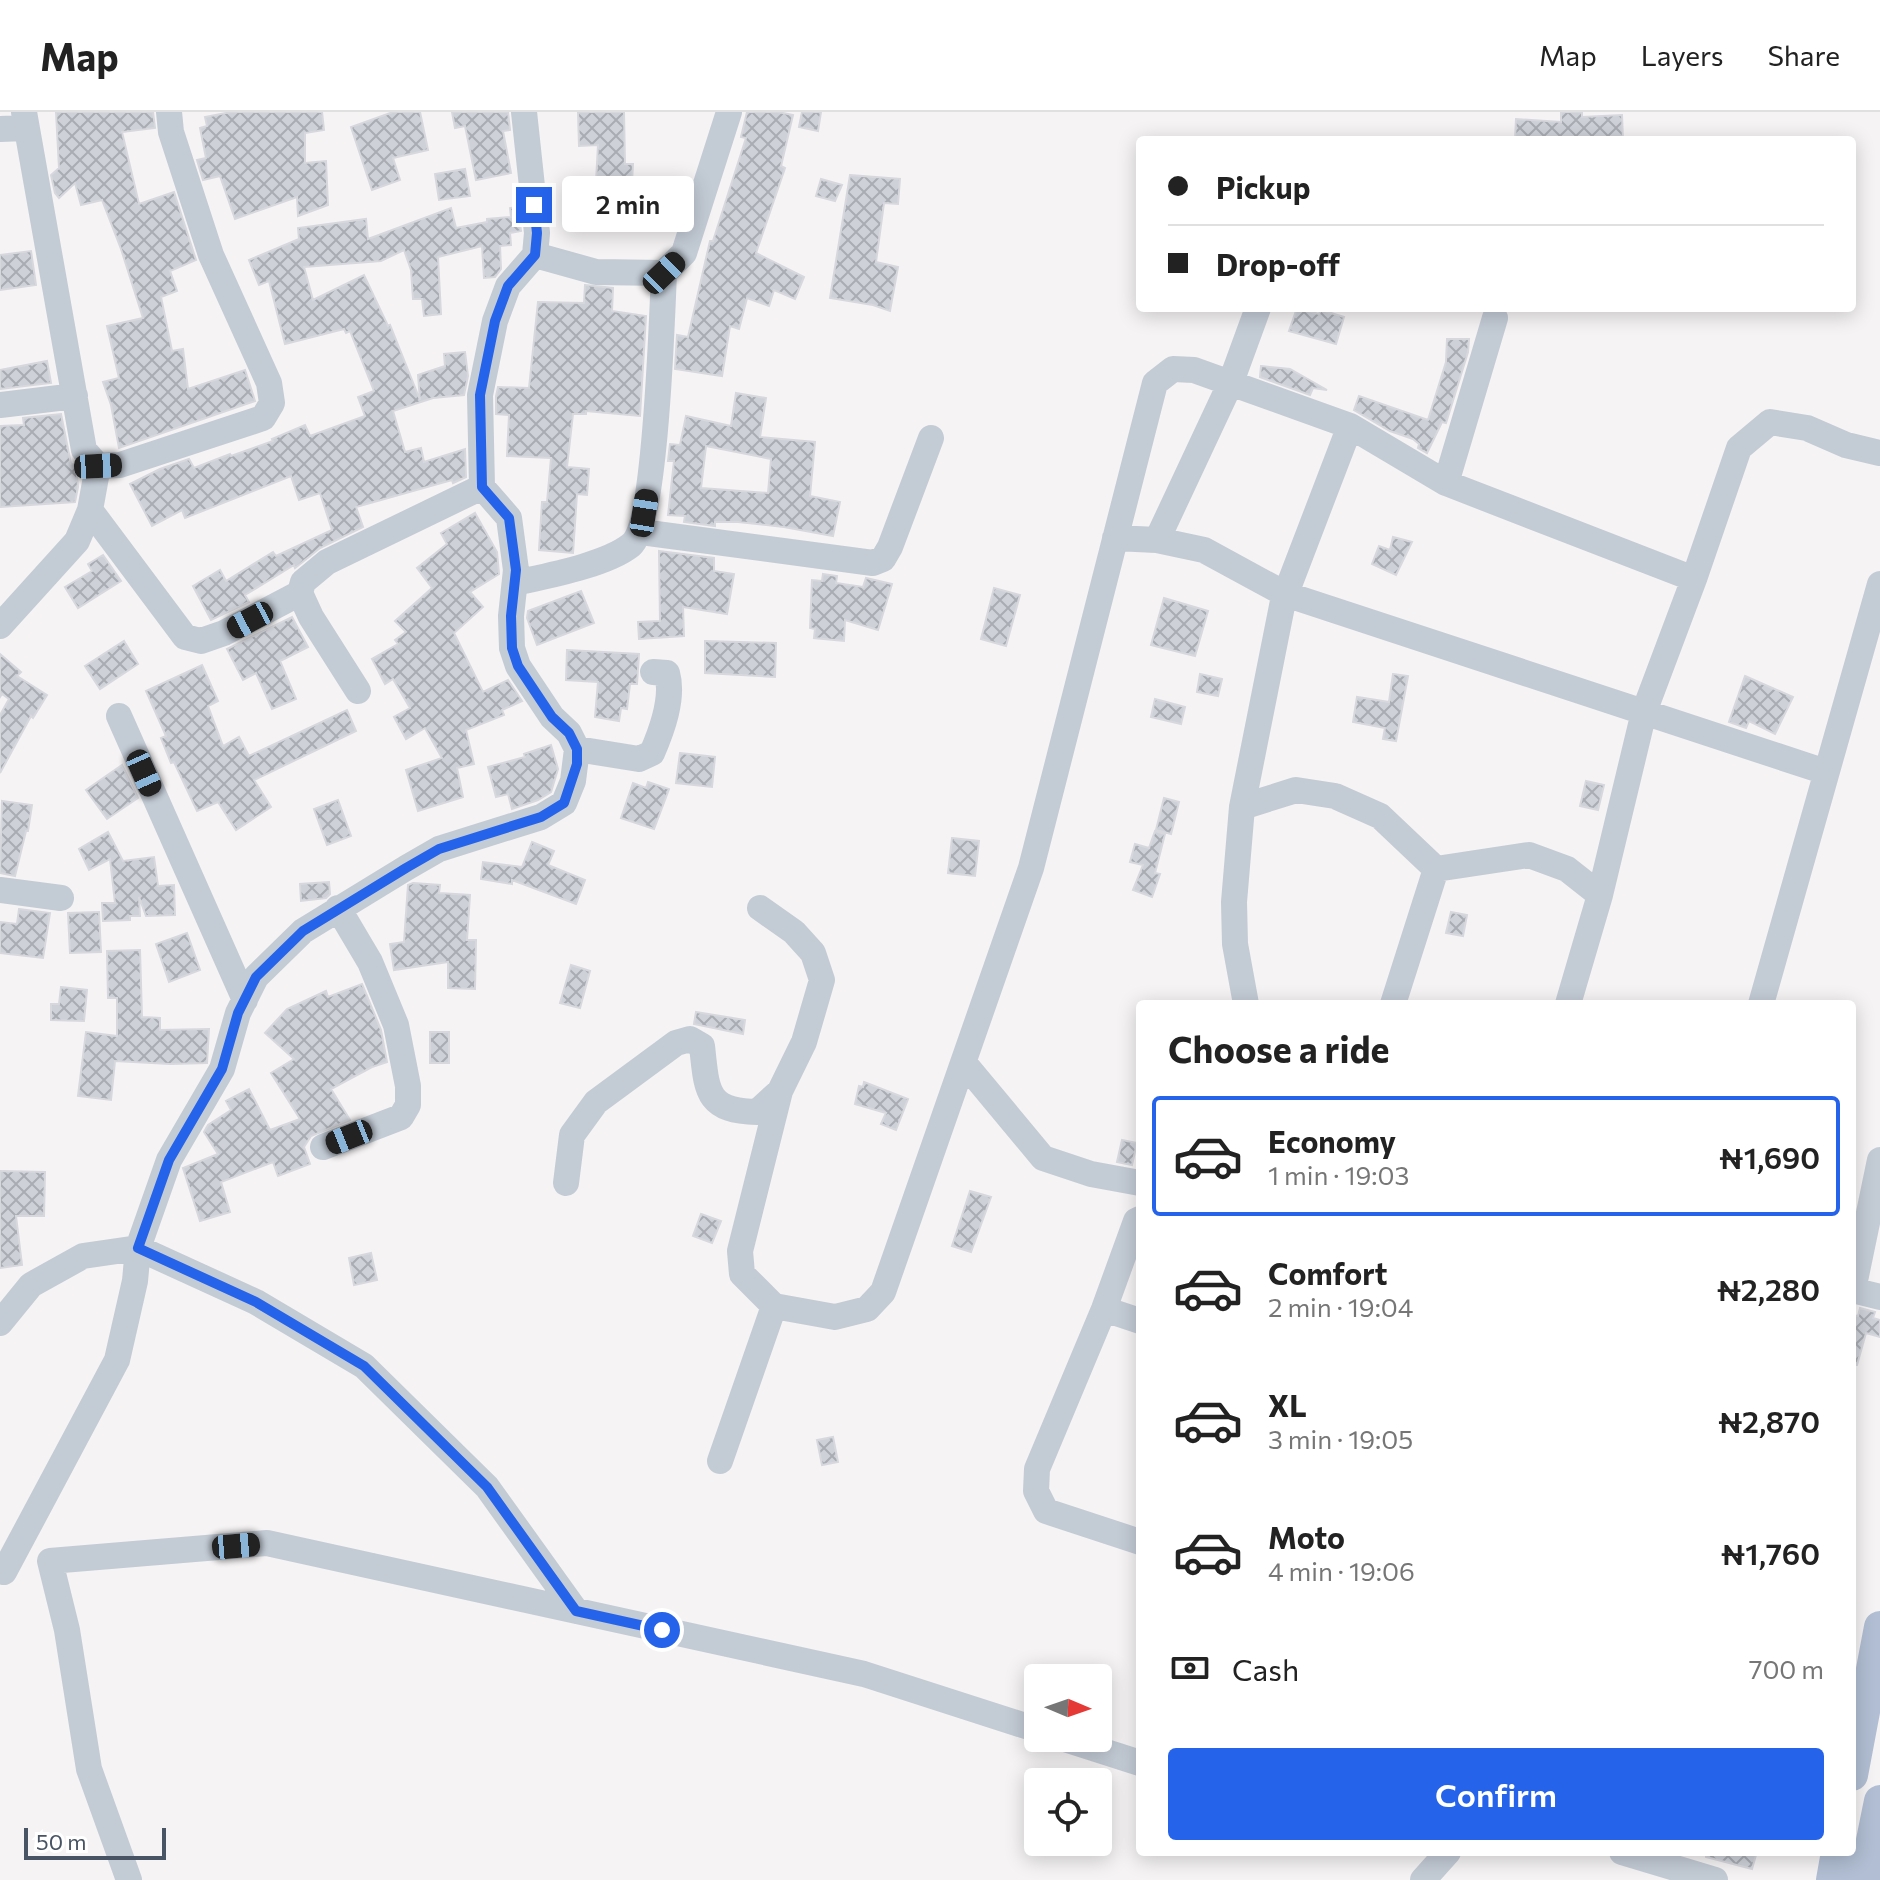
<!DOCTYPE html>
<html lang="en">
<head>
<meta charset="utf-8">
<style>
  body { margin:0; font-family:Commissioner,sans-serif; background:#f2f2f2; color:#222; height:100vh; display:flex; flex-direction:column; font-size:30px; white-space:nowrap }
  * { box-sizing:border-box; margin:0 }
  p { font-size:26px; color:#767676 }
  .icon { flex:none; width:44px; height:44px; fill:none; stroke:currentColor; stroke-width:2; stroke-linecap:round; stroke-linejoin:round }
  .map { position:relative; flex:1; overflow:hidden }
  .side { position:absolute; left:1136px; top:888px; width:720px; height:856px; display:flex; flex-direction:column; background:#fff; border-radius:8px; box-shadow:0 4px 20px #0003 }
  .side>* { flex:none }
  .guide { position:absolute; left:1136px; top:24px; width:720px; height:176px; border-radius:8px; box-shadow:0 4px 20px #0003; display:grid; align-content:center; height:176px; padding:0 32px; background:#fff }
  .needle { width:52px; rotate:92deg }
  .tools { position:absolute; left:1024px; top:1552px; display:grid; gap:16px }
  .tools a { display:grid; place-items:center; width:88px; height:88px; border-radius:8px; background:#fff; box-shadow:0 4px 20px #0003; font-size:40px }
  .scale { position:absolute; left:24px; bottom:20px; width:142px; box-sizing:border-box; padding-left:8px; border:4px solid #485363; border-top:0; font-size:22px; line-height:28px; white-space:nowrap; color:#485363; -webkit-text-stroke:6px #fff; paint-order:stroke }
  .end { position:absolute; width:36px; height:36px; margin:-18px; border:10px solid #2563eb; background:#fff; box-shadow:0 0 0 4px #fff }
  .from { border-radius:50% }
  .bubble { position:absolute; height:56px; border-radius:8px; background:#fff; box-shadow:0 4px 20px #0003; font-size:26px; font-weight:600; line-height:56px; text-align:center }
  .car { position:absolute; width:24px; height:48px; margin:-24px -12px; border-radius:10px; box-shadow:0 0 6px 2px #0007; background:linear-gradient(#222 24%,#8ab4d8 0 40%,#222 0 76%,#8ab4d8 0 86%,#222 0) }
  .guide b { display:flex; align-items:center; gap:28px; height:76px; font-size:30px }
  .guide b+b { border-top:2px solid #e0e0e0 }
  .guide i { width:20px; height:20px; background:#222 }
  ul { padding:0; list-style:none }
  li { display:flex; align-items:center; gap:24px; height:120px; margin:0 16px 12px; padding:0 16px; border:4px solid transparent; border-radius:8px }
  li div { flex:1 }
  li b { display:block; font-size:30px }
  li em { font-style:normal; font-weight:600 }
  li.active { border-color:#2563eb }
  li>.icon { width:72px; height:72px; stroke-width:1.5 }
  h2 { padding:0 32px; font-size:36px; line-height:96px }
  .pay { display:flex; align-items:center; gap:20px; height:88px; padding:0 32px; font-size:30px }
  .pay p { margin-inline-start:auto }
  .button { display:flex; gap:16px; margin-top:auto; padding:16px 32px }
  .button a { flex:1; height:92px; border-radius:8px; background:#2563eb; color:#fff; font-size:32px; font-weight:600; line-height:92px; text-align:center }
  header { display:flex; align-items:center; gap:48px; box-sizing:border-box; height:112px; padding:0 40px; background:#fff; border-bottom:2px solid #e0e0e0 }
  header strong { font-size:38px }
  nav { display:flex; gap:44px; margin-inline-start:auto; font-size:28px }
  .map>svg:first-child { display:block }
  .building { fill:url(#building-cross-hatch); stroke:#d6d8de; stroke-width:2; fill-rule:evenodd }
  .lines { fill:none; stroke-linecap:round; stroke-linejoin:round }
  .minor { stroke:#c3cbd5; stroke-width:26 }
  .major { stroke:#b1bed3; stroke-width:32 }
  .route { stroke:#2563eb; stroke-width:10 }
</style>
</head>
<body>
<header>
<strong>Map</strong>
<nav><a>Map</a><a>Layers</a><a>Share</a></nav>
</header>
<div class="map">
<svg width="1880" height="1768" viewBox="0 0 1880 1768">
  <defs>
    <pattern id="building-cross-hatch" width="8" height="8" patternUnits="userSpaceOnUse" patternTransform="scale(2)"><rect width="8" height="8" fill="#ced1d8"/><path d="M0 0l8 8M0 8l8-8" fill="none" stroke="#a9acb3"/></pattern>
  </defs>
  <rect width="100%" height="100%" fill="#f5f3f3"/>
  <path class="building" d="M56,0H153L155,16L122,20L139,92L174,80L196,148L170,159L177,179L161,185L172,239L183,237L188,277L245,258L255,289L119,336L111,293L103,270L119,266L107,214L143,206L121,137L102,88L81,93L75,71L59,86L55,81L51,63L59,56Z
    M231,0H322L324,18L305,21V51L326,49L328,93L298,104L297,85L235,107L220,64L203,68L197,48L206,46L200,16L207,14L205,5Z
    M393,0H420L428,38L393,46L400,68L372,78L351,15Z
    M452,0H508L510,18L503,19L511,61L476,68L465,14L455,16Z
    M578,0H624L625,52H633L631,90L595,88L598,33L579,34Z
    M747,0H778L793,3L781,54L785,56L756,141L804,165L795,187L774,178L769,194L747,186L739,217L730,214L722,264L675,257L677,223L688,225L710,129H713L746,26L741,25Z
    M802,0H821L818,19L799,15Z
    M1561,0H1582V5L1622,3L1623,28H1515L1516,7L1561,10Z
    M465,57L470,84L439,88L435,62Z
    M850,63L900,67L898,92L884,91L876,150L898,155L890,199L873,193L830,186Z
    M821,67L842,73L835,89L816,84Z
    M518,95L521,119L510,121L511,133L500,134L501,157L495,165L484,166L482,134L438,145L441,202L424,204L422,187H413L411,158L404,138L381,149L304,155L313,188L364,163L388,214L390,213L420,288L418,263L445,254L444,242L465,240L468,264L464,283L433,286L393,299L405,340L421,336L424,350L465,337L466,365L453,371L452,368L356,395L363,415L320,436L295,456L294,453L245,483L249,490L211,508L193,474L220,458L226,469L273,440L276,444L332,418L320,381L299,388L291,364L185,406L182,398L152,414L130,372L160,357L189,347L194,356L230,342L231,344L273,329L272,327L305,313L310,324L365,304L358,285L374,279L350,219L346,221L344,217L285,232L269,169L259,173L249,148L299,127L298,116L366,107L368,127L451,96L456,116L487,110V107L511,105L510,96Z
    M31,139L36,173L0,178V143Z
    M585,173L613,176L612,199L646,204L640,304L586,299V302H573L567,355L589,357L587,383L577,382L573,441L539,438L542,390H547L551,346L507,344L509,303L496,302V284L498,275L529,276L538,190L584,191Z
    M1297,196L1319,202L1321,198L1344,205L1336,232L1289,219Z
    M1447,227H1469L1468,240L1446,311L1442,310L1427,341L1418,336L1419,332L1413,327L1390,319L1354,298L1359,284L1428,308L1446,250Z
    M47,249L51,271L0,277V258Z
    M1261,254L1290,257L1327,278L1313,276L1310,283L1260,265Z
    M736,281L766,286L760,325L815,330L810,384L840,390L833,424L784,415L738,410H715V414L684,410L685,404L668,403L674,349H668L670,332L680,333L686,304L731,314ZM706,334L771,347L768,381L701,376Z
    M61,302L71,352L76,353L78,375L75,390L0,395V314L24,313L23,306Z
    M475,401L497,440L499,462L470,480L483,495L454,521L483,580L508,568L522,589L502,598L504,603L466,618L474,652L457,656L463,685L418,699L406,658L442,646L425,616L406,627L394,605L410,596L393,567L385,572L372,547L398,532L395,528L406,520L395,509L432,476L417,456L447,432L441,421Z
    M1393,425L1412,430L1396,463L1372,452L1379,434L1390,438Z
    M659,439L714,446V459L734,462L727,502L683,495L684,524L639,527L638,510L660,509Z
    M103,443L121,469L78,496L65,475L92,459L88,452Z
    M823,462L837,464L836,471L863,475L866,466L892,472L878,518L845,508L844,529L814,526L815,517L810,516L812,468L822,469Z
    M994,476L1020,483L1006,534L981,527Z
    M581,479L594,511L537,533L527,506L528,499Z
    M1164,486L1208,499L1195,544L1151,533Z
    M292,505L308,535L280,549L296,587L272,597L256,561L243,568L227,537Z
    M124,529L138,552L100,577L85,554Z
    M705,529L776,531L775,565L705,561Z
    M567,538L639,542L637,572H630L627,597L621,596L619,609L595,605L598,570L566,568Z
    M0,542L21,560L17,564L47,583L33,606L31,604L0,661V603L9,587L2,582L0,585Z
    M202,553L218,589L208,594L223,634L239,625L249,644L347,598L356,619L254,668L271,695L236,718L218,690L197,699L174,650L171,651L161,626L166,624L146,579Z
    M1200,562L1222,567L1218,584L1197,580Z
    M1393,562L1408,564L1396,629L1383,627L1385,616L1353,610L1357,585L1389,590Z
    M1745,564L1793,585L1775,622L1749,609L1746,616L1729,610Z
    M1155,587L1185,595L1181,612L1151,605Z
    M551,633L558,657L551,680L538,688L512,697L508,682L496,685L488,655L525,645L524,642Z
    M680,641L715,645L712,675L676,671Z
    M122,653L138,686L107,707L86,678Z
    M1586,669L1604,673L1598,698L1580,694Z
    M648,670L669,677L654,717L621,706L633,671L646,676Z
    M1164,686L1179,690L1171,722L1156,718Z
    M338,688L351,724L327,733L314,697Z
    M2,689L32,693L28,719H26L15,764L0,761Z
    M1155,719L1165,722L1155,761L1160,762L1152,785L1133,778L1143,753L1130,750L1135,732L1149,736Z
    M108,720L123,749L154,745L158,774L174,773L175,803L146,804L139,785L140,804H130V808L103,809L102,791H115L110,747L89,758L79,737Z
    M952,726L979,729L975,764L948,761Z
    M532,730L554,739L548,753L585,768L576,792L512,768V772L481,767L483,750L522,755Z
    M329,770L330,782L326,786L301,789L300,772Z
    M413,771L440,773L439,781L470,783L467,828H476L475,877L448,876V850L394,858L390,832L404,830L408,773Z
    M19,797L50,801L43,846L0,841V810L17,812Z
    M99,800L101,840L70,841L68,801Z
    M1451,800L1467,803L1463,824L1446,821Z
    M187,821L200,858L169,870L156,832Z
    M140,838L142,905L160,906V918L209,917L207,951L170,952L115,949L111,988L78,984L86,920L117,924V886H108L107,839Z
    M571,853L590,859L580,896L560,891Z
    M362,872L381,918L387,950L372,955L331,977L350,1008L311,1024L304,1035L310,1052L278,1064L273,1050L221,1070L230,1100L200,1109L183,1056L218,1042L204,1020L208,1013L231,998L226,989L249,977L270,1018L300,1007L271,961L294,947L265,921L287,897L326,879L328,885Z
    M61,875L87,878L84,909L51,908V892H59Z
    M696,900L745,908L743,922L694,912Z
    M430,920H449V951H430Z
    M864,970L908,987L896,1018L881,1012L886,1001L855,992L859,974L863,975Z
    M1122,1028L1137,1031L1132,1053L1117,1050Z
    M0,1059L45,1060L44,1104H16L22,1153L0,1156Z
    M970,1079L991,1085L971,1140L952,1134Z
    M701,1102L721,1109L712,1131L693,1124Z
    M371,1141L377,1168L354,1173L349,1146Z
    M1860,1196L1875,1200L1873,1206L1880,1208V1225L1866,1221L1857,1253H1852V1203L1858,1204Z
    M833,1325L838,1350L822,1353L817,1328Z
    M1706,1740H1744L1756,1743L1752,1757L1706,1745Z"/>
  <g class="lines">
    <path class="minor" d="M24,0L84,338L98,354L120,353L263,306L272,291L269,271L211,143L171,20L169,0
      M0,17L26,16
      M535,143L596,160L664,161L684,141L729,0
      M0,293L75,284
      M1446,371L1495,206
      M90,398L185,525L201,529L224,521L300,481
      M641,420L873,451L883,447L890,435L931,326
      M1115,426L1157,428L1204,438L1285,482L1826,660
      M1157,428L1231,270L1258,196
      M515,471C546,464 606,453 631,433C656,412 662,203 664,161
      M0,514L77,429L90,398L98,354
      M358,579L311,505L300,481L303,470L327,450L482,375
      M119,604L245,888
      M577,637L639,647L652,641C662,618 674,586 667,561L653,560
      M1242,695L1296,678L1335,684L1380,704L1436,757
      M1436,757L1529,743L1567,757L1600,783
      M0,778L61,786
      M760,796L794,820L813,841L822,868L804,930L780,979L740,1139L742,1162L774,1194L835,1205L867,1197L883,1180L1031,756L1155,271L1173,257L1194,258L1350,314L1446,371L1694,467
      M1246,892L1235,832L1234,790L1242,695L1283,489L1350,314
      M1393,892L1436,757
      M1568,892L1600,783L1644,600L1694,467L1739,336L1770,310L1807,316L1846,333L1880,341
      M1761,892L1880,472
      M964,951L1043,1046L1091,1062L1140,1071
      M323,1035L401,1005L408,993V974L396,913L370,850L338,796
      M566,1071L572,1023L596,990L676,931L690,927L702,934C707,978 705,999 757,1000L780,979
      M1140,1107L1136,1109L1104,1197L1037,1357L1036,1379L1046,1399L1140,1430
      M1852,1178L1880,1185
      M1853,1178L1880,1048
      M1104,1197L1140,1209
      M0,1211L31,1173L83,1144L138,1136L256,1190L364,1254L487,1375L576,1499
      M720,1349L774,1194
      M4,1460L117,1248L135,1169L138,1136L169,1048L222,957L238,901L256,865L303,819L406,756L439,737L541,705L564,691L573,669L577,637L569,621L552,605L518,554L512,536L511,504L516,458L509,406L482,375L480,283L495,209L508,174L535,143L537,121L524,0
      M1062,1626L1140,1651
      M1622,1740L1715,1768
      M129,1768L89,1657L67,1518L50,1449L267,1431L864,1562L1038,1618
      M1423,1768L1448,1740"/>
    <path class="major" d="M1852,1663L1880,1515
      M1832,1768L1837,1740
      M1864,1768L1880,1689"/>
  </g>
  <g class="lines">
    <path class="route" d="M534,93L537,121L535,143L508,174L495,209L480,283L482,375L509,406L516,458L511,504L512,536L518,554L552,605L569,621L577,637V652L564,691L541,705L439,737L406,756L303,819L256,865L238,901L222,957L169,1048L138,1136L256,1190L364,1254L487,1375L576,1499L662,1518"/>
  </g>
</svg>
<div class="tools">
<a><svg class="needle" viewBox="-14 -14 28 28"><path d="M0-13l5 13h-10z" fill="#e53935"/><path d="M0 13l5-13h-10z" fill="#767676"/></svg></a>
<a><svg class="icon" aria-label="locate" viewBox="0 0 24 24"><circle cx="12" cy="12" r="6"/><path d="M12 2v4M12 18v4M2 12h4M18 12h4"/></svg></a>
</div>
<div class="scale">50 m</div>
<i class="end from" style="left:662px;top:1518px"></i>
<i class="end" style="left:534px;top:93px"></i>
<div class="bubble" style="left:562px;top:64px;width:132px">2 min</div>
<i class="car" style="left:664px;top:161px;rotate:46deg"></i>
<i class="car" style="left:98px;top:354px;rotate:87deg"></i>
<i class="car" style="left:644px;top:401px;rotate:9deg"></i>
<i class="car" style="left:250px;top:508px;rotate:242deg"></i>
<i class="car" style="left:144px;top:661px;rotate:156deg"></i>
<i class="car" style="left:349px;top:1025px;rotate:248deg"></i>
<i class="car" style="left:236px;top:1434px;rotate:85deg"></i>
<div class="guide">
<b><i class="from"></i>Pickup</b>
<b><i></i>Drop-off</b>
</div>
<section class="side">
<h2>Choose a ride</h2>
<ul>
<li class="active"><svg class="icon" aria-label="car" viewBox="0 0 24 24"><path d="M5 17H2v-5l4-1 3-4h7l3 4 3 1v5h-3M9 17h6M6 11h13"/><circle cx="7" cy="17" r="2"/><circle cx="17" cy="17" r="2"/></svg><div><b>Economy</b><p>1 min · 19:03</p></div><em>₦1,690</em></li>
<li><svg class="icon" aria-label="car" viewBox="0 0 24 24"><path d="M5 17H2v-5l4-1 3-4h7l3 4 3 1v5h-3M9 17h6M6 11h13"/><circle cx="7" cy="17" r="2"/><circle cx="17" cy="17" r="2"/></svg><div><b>Comfort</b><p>2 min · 19:04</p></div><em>₦2,280</em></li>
<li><svg class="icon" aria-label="car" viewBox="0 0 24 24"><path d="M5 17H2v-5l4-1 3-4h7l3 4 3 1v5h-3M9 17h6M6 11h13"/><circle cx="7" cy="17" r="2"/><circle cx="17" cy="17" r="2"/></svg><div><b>XL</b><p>3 min · 19:05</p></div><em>₦2,870</em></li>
<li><svg class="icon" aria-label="car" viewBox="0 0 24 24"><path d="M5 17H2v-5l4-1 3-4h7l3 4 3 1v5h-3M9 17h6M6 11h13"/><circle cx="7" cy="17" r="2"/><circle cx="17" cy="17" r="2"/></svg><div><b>Moto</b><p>4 min · 19:06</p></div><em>₦1,760</em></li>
</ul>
<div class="pay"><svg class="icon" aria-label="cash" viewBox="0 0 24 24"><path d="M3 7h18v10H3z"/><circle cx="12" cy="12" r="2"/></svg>Cash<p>700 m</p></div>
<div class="button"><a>Confirm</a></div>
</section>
</div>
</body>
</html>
